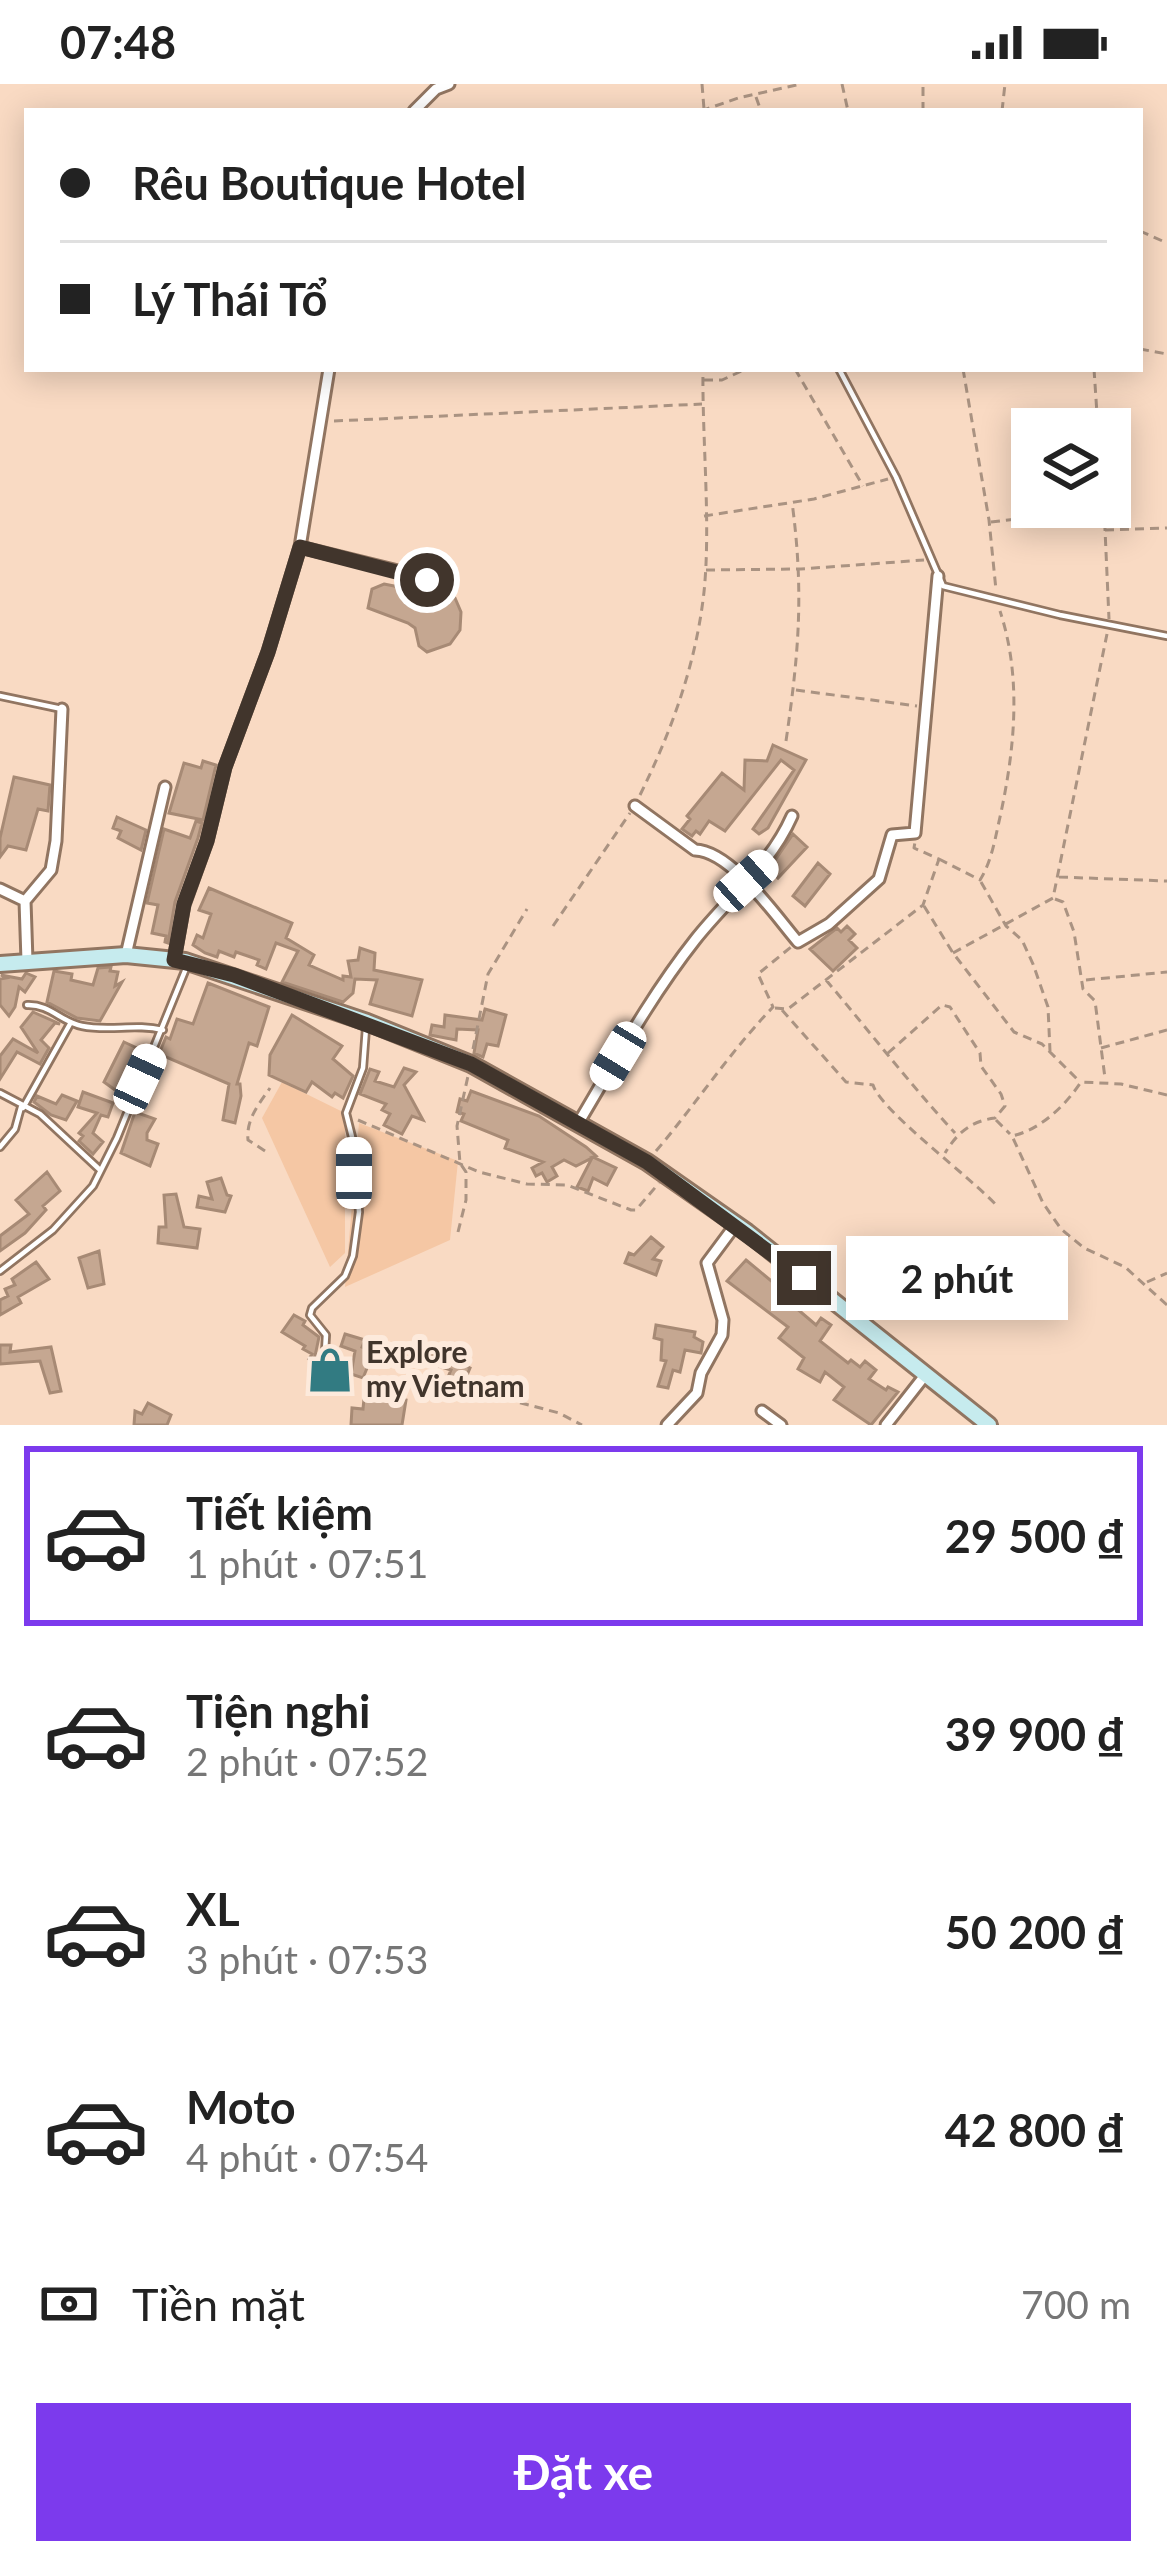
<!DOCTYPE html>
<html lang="vi">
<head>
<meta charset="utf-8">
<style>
  body { margin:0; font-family:Lato,sans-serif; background:#f2f2f2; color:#222; height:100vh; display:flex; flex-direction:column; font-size:45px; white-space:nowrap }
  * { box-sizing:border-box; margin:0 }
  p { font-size:39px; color:#767676 }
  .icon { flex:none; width:66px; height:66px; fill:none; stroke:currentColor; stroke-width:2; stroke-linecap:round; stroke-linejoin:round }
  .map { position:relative; height:1341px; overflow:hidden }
  .drawer { display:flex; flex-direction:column; background:#fff; flex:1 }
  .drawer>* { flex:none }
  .top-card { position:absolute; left:24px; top:24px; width:1119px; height:264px; border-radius:0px; box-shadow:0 6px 30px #0003; display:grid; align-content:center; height:264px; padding:0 36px; background:#fff }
  .tools { position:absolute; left:1011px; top:324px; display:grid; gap:24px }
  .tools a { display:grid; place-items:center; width:120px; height:120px; border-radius:0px; background:#fff; box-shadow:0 6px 30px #0003; font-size:60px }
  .end { position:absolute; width:54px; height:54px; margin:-27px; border:15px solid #41352c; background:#fff; box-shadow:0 0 0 6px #fff }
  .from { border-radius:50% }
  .bubble { position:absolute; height:84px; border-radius:0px; background:#fff; box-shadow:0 6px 30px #0003; font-size:39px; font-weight:700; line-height:84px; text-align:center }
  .car { position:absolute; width:36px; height:72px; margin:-36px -18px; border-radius:15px; box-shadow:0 0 9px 3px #0007; background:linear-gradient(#fff 24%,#345 0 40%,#fff 0 76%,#345 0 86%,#fff 0) }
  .top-card b { display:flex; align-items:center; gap:42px; height:114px; font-size:45px }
  .top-card b+b { border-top:3px solid #e0e0e0 }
  .top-card i { width:30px; height:30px; background:#222 }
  ul { padding:21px 0 0; list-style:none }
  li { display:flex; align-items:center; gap:36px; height:180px; margin:0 24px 18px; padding:0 12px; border:6px solid transparent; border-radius:0px }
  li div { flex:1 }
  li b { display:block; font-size:45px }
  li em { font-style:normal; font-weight:700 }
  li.active { border-color:#7c3aed }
  li>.icon { width:108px; height:108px; stroke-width:1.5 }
  .pay { display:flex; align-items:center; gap:30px; height:132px; padding:0 36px; font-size:45px }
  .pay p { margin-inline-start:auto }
  .primary-button { display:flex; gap:24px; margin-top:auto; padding:24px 36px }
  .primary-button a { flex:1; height:138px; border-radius:0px; background:#7c3aed; color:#fff; font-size:48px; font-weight:700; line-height:138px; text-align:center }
  .status { display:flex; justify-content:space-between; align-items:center; height:84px; padding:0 60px; background:#fff; direction:ltr }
  .status svg { height:33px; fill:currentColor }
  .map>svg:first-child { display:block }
  .green { fill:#f5c7a4 }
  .building { fill:#c5a791; stroke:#a78a75; stroke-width:3 }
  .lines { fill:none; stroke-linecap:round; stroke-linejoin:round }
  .lane-casing { stroke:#917561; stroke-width:10 }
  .street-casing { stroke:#917561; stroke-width:15 }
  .secondary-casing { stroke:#917561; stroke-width:20 }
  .path { stroke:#aa9382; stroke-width:3; stroke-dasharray:9 6; stroke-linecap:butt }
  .lane { stroke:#fff; stroke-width:4.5 }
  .street { stroke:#fff; stroke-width:9 }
  .secondary { stroke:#c6ebee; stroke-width:14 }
  .route { stroke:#41352c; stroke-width:15 }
  .labels { text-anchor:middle; stroke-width:12; stroke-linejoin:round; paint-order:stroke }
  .poi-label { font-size:30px; font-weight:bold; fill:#41352c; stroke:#fdeadc; text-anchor:start }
</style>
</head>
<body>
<div class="status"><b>07:48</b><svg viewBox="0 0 49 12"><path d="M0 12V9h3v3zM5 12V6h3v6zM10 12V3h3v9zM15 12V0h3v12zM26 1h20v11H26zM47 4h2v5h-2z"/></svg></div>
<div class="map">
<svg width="1167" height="1341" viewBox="0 0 1167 1341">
  <rect width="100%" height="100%" fill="#f9dac3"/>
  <path class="green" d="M282,998L345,1029V1169L330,1183L262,1034Z
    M359,1039L458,1077L450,1156L345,1203Z"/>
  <path class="building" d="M384,500L455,514L461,528L460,546L450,560L427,568L419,562L415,544L408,539L368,524L372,505Z
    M773,661L806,676L768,744L759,750L753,745L794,686L781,676L725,747L709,737L700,750L696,747L692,752L682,745L690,735L687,732L722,689L744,706L745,676L767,677Z
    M203,677L216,681L203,736L169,729L184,679L201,684Z
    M14,693L50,701L48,727L38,725L26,766L8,762L0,773V754Z
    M117,733L146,746L141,766L118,754L121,747L113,744Z
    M196,737L202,739L198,754L175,818L168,859L165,858L166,852L152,849L158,821L147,819L164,745L190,754Z
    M793,750L807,763L778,794L769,785Z
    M818,779L830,790L805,822L793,812Z
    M209,804L292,839L286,854L314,871L309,881L343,896V892L351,893L348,877L358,876L360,864L375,869L374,886L422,896L412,932L370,920L377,896L355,895L353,909L343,918L282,898L298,867L276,859L266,885L257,881L259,876L236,868L234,873L219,867L217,873L205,869L193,861L197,851L203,854L211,830L199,826Z
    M847,842L855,850L849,856L857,864L833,887L810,865L837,844L841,848Z
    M111,883L110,887L118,888L115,902L122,898L100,937L77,934L47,918L54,887L72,890L71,896L93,901L98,884Z
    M26,889L35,893L25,908L19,903L15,923L9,932L0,921V895L6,894L1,891L22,895Z
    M208,899L269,923L257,962L249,959L237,1000H240L241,1012L235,1039L223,1036L229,1000L159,970L166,953L170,955L177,935L193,940Z
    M485,925L506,931L498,962L487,960L483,973L474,969L478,946L457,945L456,956L430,951L432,941L444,943L445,931L482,936Z
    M33,928L60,940L55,939L41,956L49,964L40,980L17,968L0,995V972L13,955L38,969L21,943Z
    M292,931L342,962L333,975L353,992L343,1014L335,1009L332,1013L312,998L306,1008L269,991L270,971Z
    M124,958L139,965L130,984L137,987L122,1011L104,998Z
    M404,984L416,988L404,1001L423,1036L412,1032L402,1050L384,1041L390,1030L382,1026L386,1020L360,1010L370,985L379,988L375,997L394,1003Z
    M471,1007L539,1032L586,1063L596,1072L593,1073L616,1084L607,1101L593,1094L588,1107L577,1103L592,1074L576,1082L564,1076L552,1083L557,1092L547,1098L542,1089L536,1092L532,1084L543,1078L505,1064L508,1056L461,1037L464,1030L457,1028L460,1015L467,1017Z
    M83,1008L113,1019L108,1033L101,1031L93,1049L103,1058L93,1070L79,1057L83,1052L79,1049L97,1029L78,1023Z
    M62,1011L77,1017L66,1036L51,1031L34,1018L37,1012L56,1020Z
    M135,1028L155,1035L147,1049V1056L158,1060L150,1082L121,1069Z
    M47,1088L60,1107L43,1122L46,1126L25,1149L0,1167V1152L29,1130L16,1116Z
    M221,1094L227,1111L231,1112L225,1128L197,1123L199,1112L212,1115L207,1098Z
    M176,1110L184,1143L200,1145L197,1164L158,1159L159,1143H166L164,1111Z
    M651,1153L663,1163L653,1175L661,1177L656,1191L625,1179L629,1169L634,1171Z
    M99,1167L104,1200L88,1204L79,1174Z
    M746,1176L792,1214L789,1218L816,1241L821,1234L831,1241L820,1257L848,1279L851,1276L860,1283L865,1277L876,1286L869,1295L886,1306L888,1303L898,1308L871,1341L834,1316L844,1303L825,1288L820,1298L798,1285L804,1274L779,1254L788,1243L727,1197Z
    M36,1178L49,1195L18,1213L21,1219L0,1231V1216L8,1212L5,1205L15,1201L12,1195Z
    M294,1231L305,1237L303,1241L319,1253L314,1277L309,1275L312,1270L303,1265L305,1262L282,1248Z
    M656,1241L695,1248L694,1253L703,1258L701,1269L685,1266L680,1288L673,1286L668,1304L658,1302L666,1277L661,1276L662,1256L654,1254Z
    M345,1250L365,1256L362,1263L374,1267L363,1294L351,1290L355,1267L341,1262Z
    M0,1261H11L10,1268L51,1263L61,1307L50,1309L40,1277L0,1280Z
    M428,1264L470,1284L459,1310L454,1312L442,1307L451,1286L423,1277Z
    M377,1312L406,1316L402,1341H351L352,1324L363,1325L364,1315L377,1317Z
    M148,1319L171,1331L167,1341H134L135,1327L142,1330Z"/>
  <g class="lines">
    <g class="lane-casing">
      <path id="lane" d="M839,285L896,393L943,502L1060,531L1167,552
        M0,612L62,625
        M27,921C50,920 61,938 82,942C110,948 135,939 163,946
        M0,1009L40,1030L99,1085
        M23,1024L70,940
        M0,1063L15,1045L21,1023
        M0,1187L53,1146L93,1102L117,1054L187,882
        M312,1300L325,1268L326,1251L310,1231L312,1224L345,1192L353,1172L359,1128L354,1061L346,1029L363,984L366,944"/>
    </g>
    <g class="street-casing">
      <path id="street" d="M414,27L436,5L449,0
        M300,463L447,499
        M635,722L695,766C731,767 775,831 798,858L829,840L879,795L892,751L915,749L938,492
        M0,805L25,817
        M126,871L165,703
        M174,876L184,821L207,757L225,683L268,568L300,463L329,285
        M27,877L25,817L51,786L56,757L62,625
        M579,1038C616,976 650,913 695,856C728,814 770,782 792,732
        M762,1327L781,1341
        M667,1341L697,1309L701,1289L722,1251L723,1236L707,1179L736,1140
        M886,1341L926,1290"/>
    </g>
    <g class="secondary-casing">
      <path id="secondary" d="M0,880L126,871L185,877L367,938L471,980L647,1078L747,1148L989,1341"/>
    </g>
    <path class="path" d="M702,0L704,25
      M842,0L848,27
      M756,13L761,27
      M701,27L738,14L801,0
      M923,27V0
      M1002,27L1005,0
      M1140,147L1167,159
      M1140,265L1167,270
      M795,285L863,402
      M963,285L989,436L996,506
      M1094,285L1098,345
      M704,296H722L746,285
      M334,337L702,320
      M1104,423L1109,535
      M704,432L814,415L888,395
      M991,438L1101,425
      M1105,446L1167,444
      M706,486L801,485L924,476
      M796,606L917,622
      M786,657C799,568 804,508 792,418
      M640,711C672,646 696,580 704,508C711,440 702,355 703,285
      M939,775L980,796C990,780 994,761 998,742C1014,672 1023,597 1000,527
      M1059,793L1167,797
      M981,798L1006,842L1022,856L1033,880L1048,923L1050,967
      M1055,815L1063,818L1074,848L1083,905L1095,917L1105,994
      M924,822L953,869L1014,948L1042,960L1078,996
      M553,842L630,729
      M953,869L1053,814L1107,550
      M826,896C870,948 909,999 955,1049
      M1086,896L1167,888
      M775,924L788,925L923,821L939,775L914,764L915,758
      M782,926L846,998L873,1001C881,1027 972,1094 998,1123
      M1101,964L1167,946
      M473,965L488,890L527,825
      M888,969L942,921L950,923L980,969L981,982L1001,1010L1005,1022L995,1034C971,1037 957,1049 945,1069
      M1167,1011L1121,1000L1081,998C1065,1022 1040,1046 1012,1052L1043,1119L1061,1145L1084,1164L1125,1183L1167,1221
      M358,1036L479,1088L527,1100L567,1101L631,1126H636L659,1099
      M996,1036L1010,1050
      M265,1067L248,1056C246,1035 259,1020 270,1004
      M656,1067C696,1020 729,969 773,923L758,890L791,863
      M458,1148L466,1116V1088L460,1079L457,1042L468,992
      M1147,1198L1167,1189
      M491,1311L559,1329L582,1341"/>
    <use href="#lane" class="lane"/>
    <use href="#street" class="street"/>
    <use href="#secondary" class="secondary"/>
  </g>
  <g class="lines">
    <path class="route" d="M427,496L300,463L268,568L225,683L207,757L184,820L174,876L234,891L471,980L647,1078L804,1194"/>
  </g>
  <defs>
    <g id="shop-bare" transform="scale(3.6)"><path d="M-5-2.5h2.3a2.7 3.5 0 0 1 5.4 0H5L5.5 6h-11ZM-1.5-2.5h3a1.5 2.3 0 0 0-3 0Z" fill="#327b82" stroke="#fdeadc" stroke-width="2.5" paint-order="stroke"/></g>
  </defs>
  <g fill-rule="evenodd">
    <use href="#shop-bare" x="330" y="1286"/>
  </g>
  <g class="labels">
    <g class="poi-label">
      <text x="366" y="1279">Explore<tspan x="366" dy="34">my Vietnam</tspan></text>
    </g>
  </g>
</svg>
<div class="tools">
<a><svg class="icon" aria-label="layers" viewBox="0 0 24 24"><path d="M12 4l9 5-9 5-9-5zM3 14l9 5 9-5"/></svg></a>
</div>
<i class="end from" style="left:427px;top:496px"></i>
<i class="end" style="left:804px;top:1194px"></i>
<div class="bubble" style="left:846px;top:1152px;width:222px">2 phút</div>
<i class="car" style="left:746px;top:797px;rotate:48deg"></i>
<i class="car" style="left:618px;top:972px;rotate:211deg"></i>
<i class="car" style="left:140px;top:995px;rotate:25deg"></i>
<i class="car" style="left:354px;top:1089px;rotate:0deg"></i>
<div class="top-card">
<b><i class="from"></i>Rêu Boutique Hotel</b>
<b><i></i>Lý Thái Tổ</b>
</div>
</div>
<section class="drawer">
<ul>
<li class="active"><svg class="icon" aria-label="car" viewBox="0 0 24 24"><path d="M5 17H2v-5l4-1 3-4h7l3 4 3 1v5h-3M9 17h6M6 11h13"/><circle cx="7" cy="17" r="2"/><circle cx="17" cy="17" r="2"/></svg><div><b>Tiết kiệm</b><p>1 phút · 07:51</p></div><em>29 500 ₫</em></li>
<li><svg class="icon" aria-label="car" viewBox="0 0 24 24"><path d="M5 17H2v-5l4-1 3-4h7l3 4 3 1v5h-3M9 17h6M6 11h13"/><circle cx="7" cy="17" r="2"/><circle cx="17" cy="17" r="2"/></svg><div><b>Tiện nghi</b><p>2 phút · 07:52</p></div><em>39 900 ₫</em></li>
<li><svg class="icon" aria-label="car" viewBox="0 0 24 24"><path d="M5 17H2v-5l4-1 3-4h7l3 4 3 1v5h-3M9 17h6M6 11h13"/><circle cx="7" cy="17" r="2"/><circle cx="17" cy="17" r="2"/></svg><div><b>XL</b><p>3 phút · 07:53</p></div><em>50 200 ₫</em></li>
<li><svg class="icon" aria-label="car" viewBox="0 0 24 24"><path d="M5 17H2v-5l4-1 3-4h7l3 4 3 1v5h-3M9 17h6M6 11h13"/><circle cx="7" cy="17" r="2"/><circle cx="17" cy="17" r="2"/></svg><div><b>Moto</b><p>4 phút · 07:54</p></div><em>42 800 ₫</em></li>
</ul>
<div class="pay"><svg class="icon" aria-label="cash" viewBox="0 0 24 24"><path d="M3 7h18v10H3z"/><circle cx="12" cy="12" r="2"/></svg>Tiền mặt<p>700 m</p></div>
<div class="primary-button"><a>Đặt xe</a></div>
</section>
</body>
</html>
